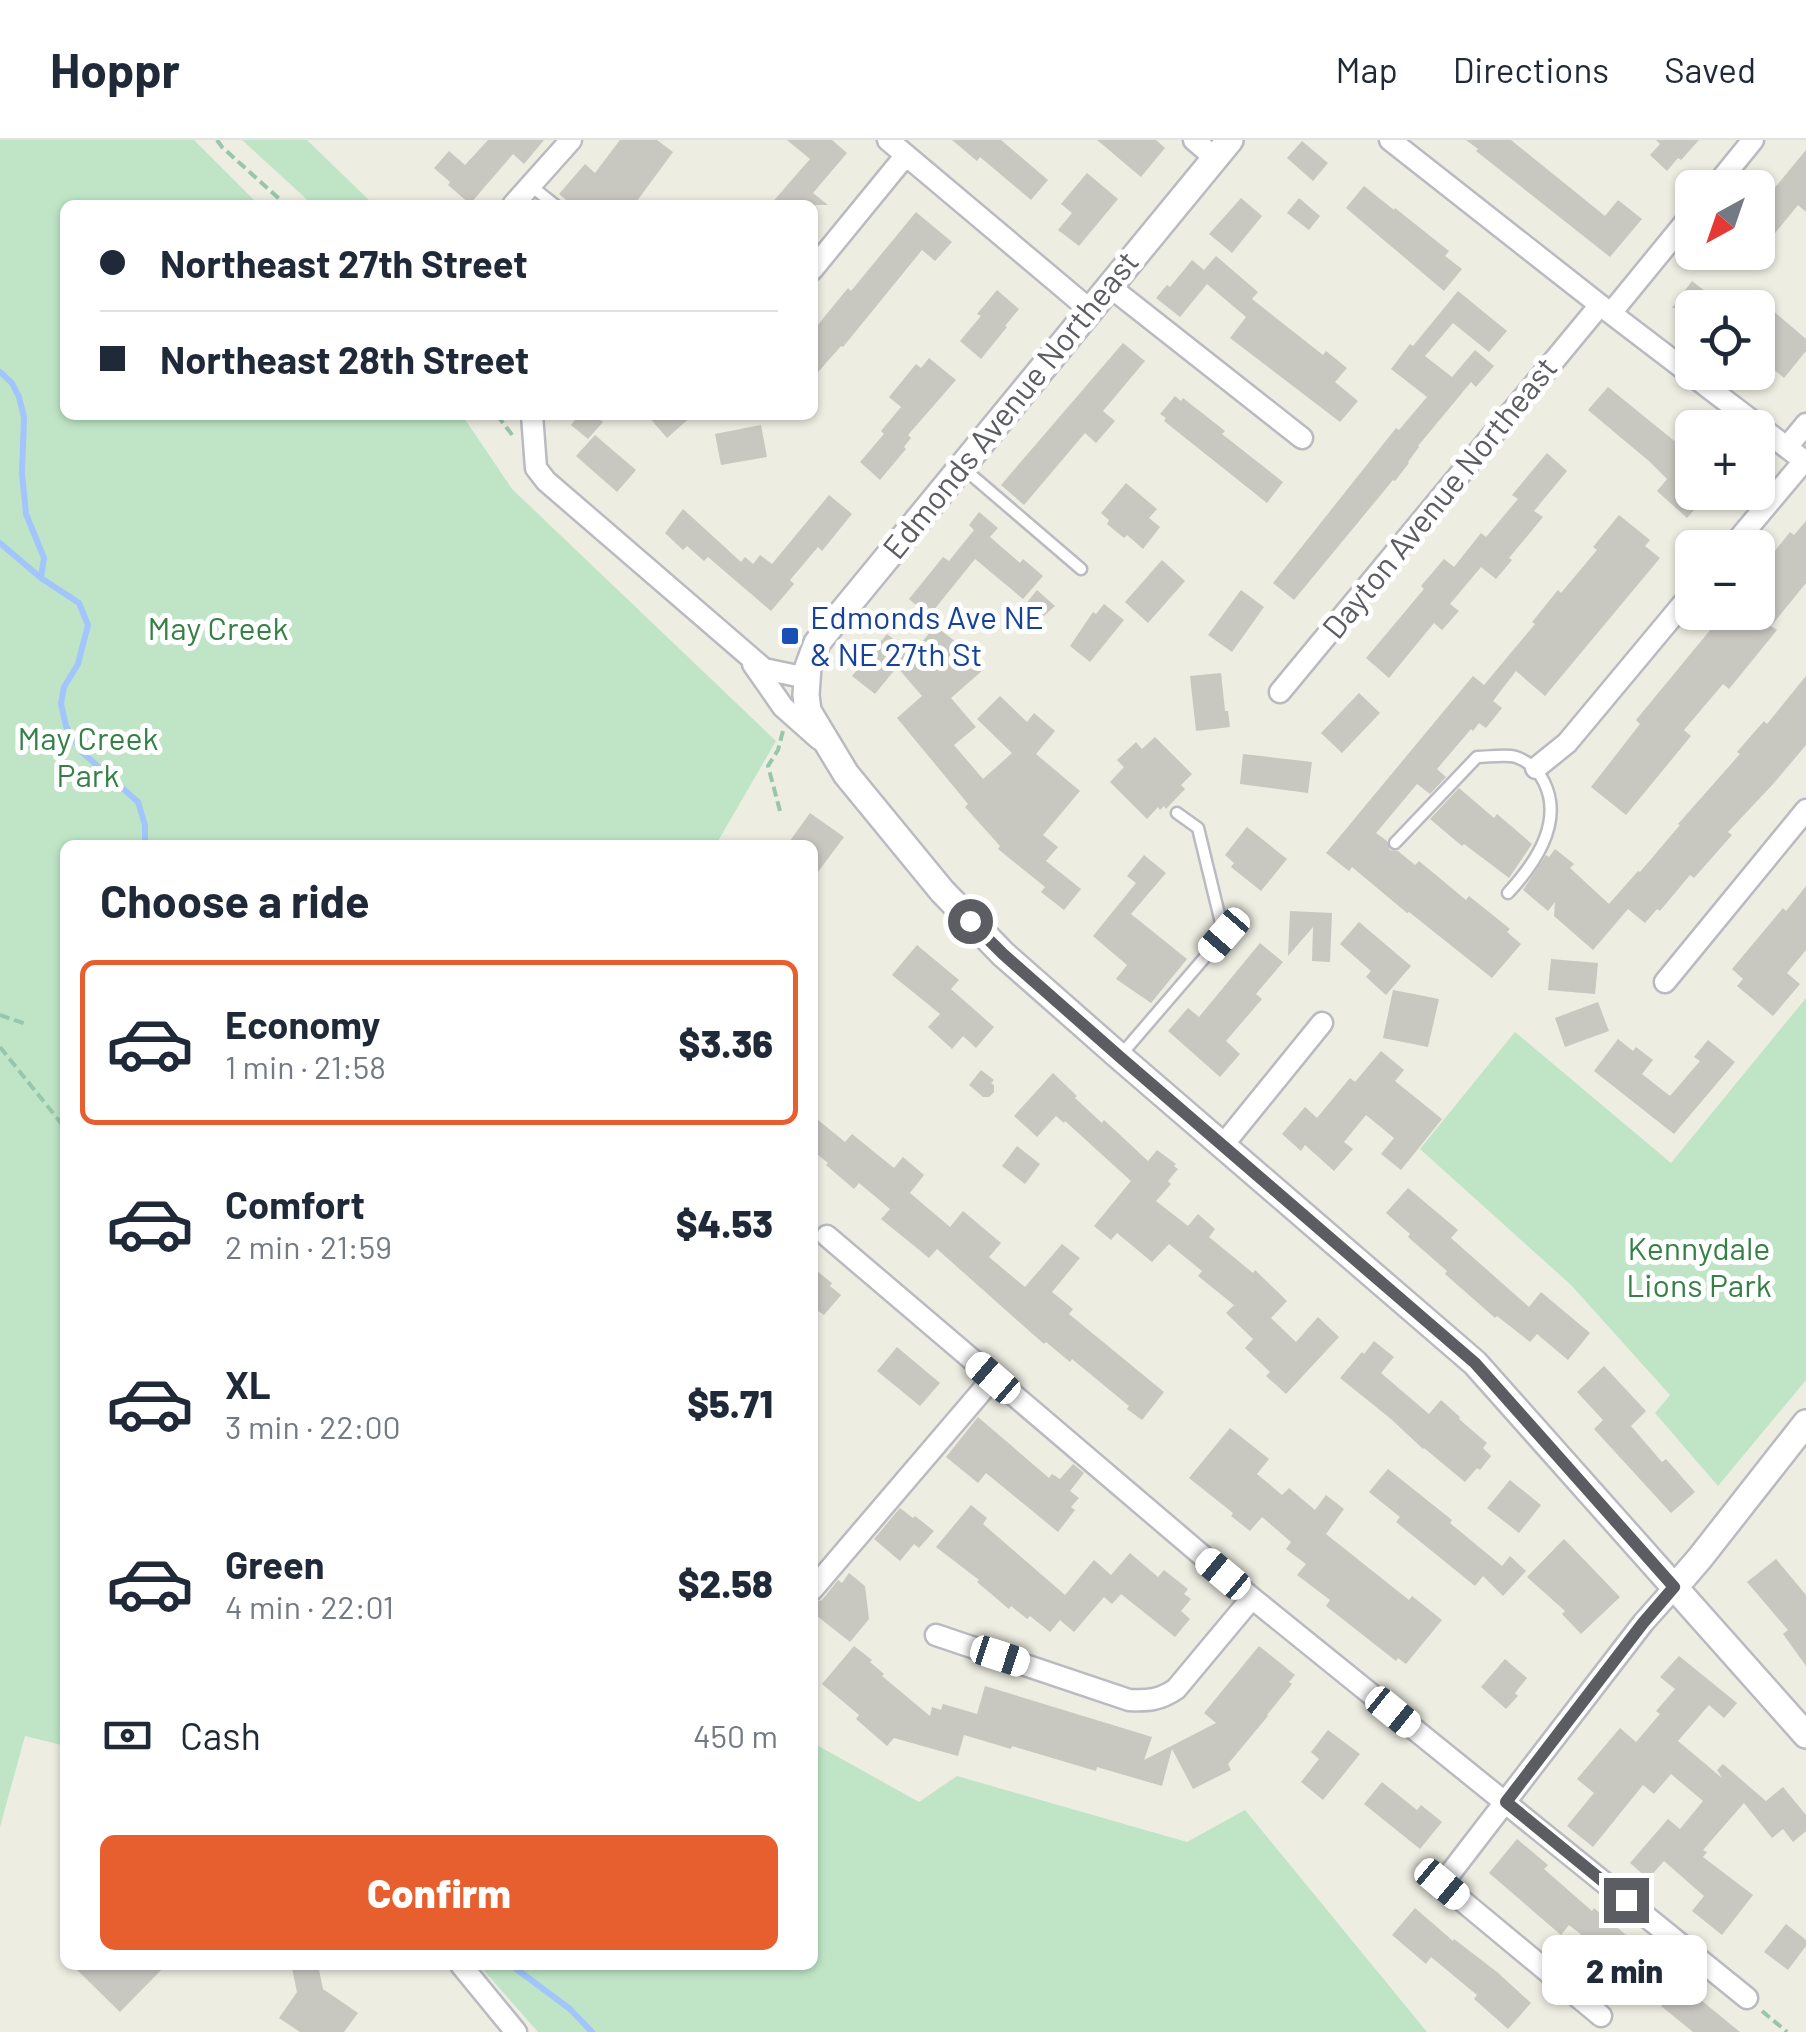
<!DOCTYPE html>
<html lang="en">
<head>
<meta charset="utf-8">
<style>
  body { margin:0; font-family:Barlow,sans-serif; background:#f2f2f3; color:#1f2937; height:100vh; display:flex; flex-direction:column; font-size:38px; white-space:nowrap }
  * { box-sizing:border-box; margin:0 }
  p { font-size:32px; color:#747a83 }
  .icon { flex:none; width:55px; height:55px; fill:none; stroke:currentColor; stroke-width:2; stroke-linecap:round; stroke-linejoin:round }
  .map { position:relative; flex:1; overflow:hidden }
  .sheet { position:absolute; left:60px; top:700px; width:758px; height:1130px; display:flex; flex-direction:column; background:#fff; border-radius:15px; box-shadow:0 2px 8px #0004 }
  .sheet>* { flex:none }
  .hud { position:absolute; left:60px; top:60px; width:758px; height:220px; border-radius:15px; box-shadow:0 2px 8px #0004; display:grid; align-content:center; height:220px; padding:0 40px; background:#fff }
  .needle { width:65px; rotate:220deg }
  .controls { position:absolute; left:1675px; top:30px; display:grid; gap:20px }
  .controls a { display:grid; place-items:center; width:100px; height:100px; border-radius:15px; background:#fff; box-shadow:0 2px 8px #0004; font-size:50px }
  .end { position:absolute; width:45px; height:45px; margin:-22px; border:12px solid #5b5d63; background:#fff; box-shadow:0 0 0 5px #fff }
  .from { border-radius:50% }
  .bubble { position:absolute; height:70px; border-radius:15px; background:#fff; box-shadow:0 2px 8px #0004; font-size:32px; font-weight:800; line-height:70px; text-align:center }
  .car { position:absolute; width:30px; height:60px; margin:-30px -15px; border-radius:12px; box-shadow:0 0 8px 2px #0007; background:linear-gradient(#fff 24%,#345 0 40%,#fff 0 76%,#345 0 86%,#fff 0) }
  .hud b { display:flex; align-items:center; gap:35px; height:95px; font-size:38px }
  .hud b+b { border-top:2px solid #e0e1e3 }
  .hud i { width:25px; height:25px; background:#1f2937 }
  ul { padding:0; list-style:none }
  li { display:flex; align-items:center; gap:30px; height:165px; margin:0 20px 15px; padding:0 20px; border:5px solid transparent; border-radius:15px }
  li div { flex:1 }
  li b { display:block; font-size:38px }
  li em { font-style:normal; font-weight:800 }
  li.selected { border-color:#e75f2f }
  li>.icon { width:90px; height:90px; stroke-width:1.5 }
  h2 { padding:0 40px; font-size:45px; line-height:120px }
  .pay { display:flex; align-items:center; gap:25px; height:110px; padding:0 40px; font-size:38px }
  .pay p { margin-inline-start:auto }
  .button { display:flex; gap:20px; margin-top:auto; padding:20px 40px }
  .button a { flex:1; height:115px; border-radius:15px; background:#e75f2f; color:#fff; font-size:40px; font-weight:800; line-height:115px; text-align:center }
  header { display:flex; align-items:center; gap:60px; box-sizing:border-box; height:140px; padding:0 50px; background:#fff; border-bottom:2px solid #e0e1e3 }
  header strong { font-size:48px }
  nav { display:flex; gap:55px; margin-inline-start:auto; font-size:35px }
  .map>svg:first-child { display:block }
  .green { fill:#bfe5c6 }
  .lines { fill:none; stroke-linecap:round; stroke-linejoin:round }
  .stream { stroke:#a2c5fe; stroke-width:6 }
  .building { fill:#c8c7c0 }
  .service-casing { stroke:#babbc1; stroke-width:15 }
  .minor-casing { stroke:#babbc1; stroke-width:25 }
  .tertiary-casing { stroke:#babbc1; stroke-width:30 }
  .path { stroke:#98c6ad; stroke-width:4; stroke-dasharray:10 5; stroke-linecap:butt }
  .service { stroke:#fff; stroke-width:10 }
  .minor { stroke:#fff; stroke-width:20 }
  .tertiary { stroke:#fff; stroke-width:25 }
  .route { stroke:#5b5d63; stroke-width:12 }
  .transit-dot { fill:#1a4fb4; stroke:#fff; stroke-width:4 }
  .labels { text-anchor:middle; stroke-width:10; stroke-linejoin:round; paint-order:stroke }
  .street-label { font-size:32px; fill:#5b5d63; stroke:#fff }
  .transit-label { font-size:32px; fill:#164399; stroke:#fff; text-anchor:start }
  .park-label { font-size:32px; fill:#358046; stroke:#fff }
</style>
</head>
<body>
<header>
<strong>Hoppr</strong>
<nav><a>Map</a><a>Directions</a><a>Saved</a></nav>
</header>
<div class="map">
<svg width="1806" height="1892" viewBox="0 0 1806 1892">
  <rect width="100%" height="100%" fill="#edede2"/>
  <path class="green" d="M0,0H194L259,65H65V275H462L512,349L776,601L718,701V705H65V1606L25,1596L0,1687Z
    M242,0H307L374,65H313Z
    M1806,858V1240L1718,1346L1655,1273L1670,1255L1571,1145L1420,1009L1515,892L1671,1023Z
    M813,1603L919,1662L957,1636L1187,1702L1245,1670L1427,1892H538L479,1825H812Z"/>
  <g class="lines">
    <path class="stream" d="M0,232L12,243L19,257L24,277L22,333L26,374L44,418L41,438
      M0,403L41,438L79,463L88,485L78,524L64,547L61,564L66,586L82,612L138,662L145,685V705
      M511,1825L570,1869L592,1892"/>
  </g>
  <path class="building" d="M488,0H544L524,24L513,14L470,64L448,45L450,42L434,28L449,11L465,25Z
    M620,0H657L673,12L634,65H572L559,54L585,24L595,33Z
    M787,0H832L847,13L813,53L828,65H770L810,19Z
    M952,0H1001L1048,40L1031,60L980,17L977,21Z
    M1097,0H1156L1165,8L1141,37Z
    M1466,0H1511L1605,76L1618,60L1642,79L1610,117L1476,11L1478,9Z
    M1656,0H1699L1681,20L1678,18L1667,31L1650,15L1660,4Z
    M1302,1L1328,23L1313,41L1287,18Z
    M1806,10V72L1798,65L1758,114V64L1766,54L1768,56Z
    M1087,33L1118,59L1079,106L1058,90L1072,73L1061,64Z
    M1364,46L1394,70L1395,68L1449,111L1445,116L1462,129L1444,151L1346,68Z
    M1241,58L1262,76L1232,113L1209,94Z
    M1299,58L1320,76L1309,90L1287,73Z
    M916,72L952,102L935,121L922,110L843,207L841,206L812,239V192L848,148L851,151Z
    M1216,116L1258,152L1252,159L1323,215L1326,211L1347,228L1335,242L1358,261L1340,282L1230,198L1246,177L1207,144L1180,177L1156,158L1167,145L1170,147L1192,120L1204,130Z
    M1692,141L1727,168H1672Z
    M997,150L1019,169L1005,186L1007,187L981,219L960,201L981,176L977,174Z
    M1458,151L1507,191L1489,212L1453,183L1425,216L1452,237L1475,210L1494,226L1476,247L1471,242L1418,306L1419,307L1408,322L1409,323L1395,341L1393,340L1294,460L1273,443L1396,288L1399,290L1427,257L1391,229L1410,204L1413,206Z
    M1771,169L1806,199V211L1784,238L1761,219L1772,205L1758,194V186Z
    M1123,203L1145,221L1103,271L1115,281L1096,303L1085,293L1024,365L1001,345Z
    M929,218L956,240L908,295L911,298L904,307L906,309L880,340L860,322L884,294L881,291L901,267L889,257L916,224L921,228Z
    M1608,247L1683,308L1692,297V352H1710L1687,378L1657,351L1667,339L1650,322L1588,270Z
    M1175,256L1181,261L1183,258L1225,291L1222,294L1283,342L1267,363L1164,281L1166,278L1160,274Z
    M579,275H594L603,282L588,299L571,285Z
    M647,275H693L667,298Z
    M761,285L767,317L721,325L715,294Z
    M595,295L636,330L617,352L576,316Z
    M1547,313L1567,331L1534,371L1543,377L1509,418L1512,420L1496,439L1481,427L1450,464L1459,471L1442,490L1434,483L1389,538L1366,518L1424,449L1421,446L1444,419L1454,427L1481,393L1486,397L1518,359L1512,355Z
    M1126,343L1157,369L1149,378L1160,387L1143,409L1127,395L1124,398L1107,384L1109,380L1101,373Z
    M829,355L852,374L822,411L818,407L790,440L794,444L771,471L708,417L704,421L687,406L683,410L665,393L683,369L741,422L745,417L753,424L760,415L772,424Z
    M979,372L998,388L990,397L1020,423L1023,419L1043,436L1023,459L975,419L929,476L909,459L943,417L949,421L974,390L969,385Z
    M1619,375L1650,400L1645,406L1660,418L1545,556L1516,531L1493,561L1502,568L1486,588L1479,583L1473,591L1471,589L1437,629L1446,637L1430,654L1417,644L1376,693L1387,701L1390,710L1398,711L1415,725L1419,721L1466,760L1469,756L1510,789L1507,792L1521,804L1492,838L1409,772L1407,773L1352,727L1349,731L1326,713L1473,536L1484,545L1535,484L1532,482L1558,450L1561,453L1597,410L1593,407Z
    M1806,381V443L1771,486L1777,490L1729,549L1723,544L1684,590L1691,596L1626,675L1591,647L1640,584L1636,580L1725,472H1758V432L1790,392L1794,395Z
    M1162,420L1185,441L1148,483L1125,462Z
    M1037,450L1055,466L1035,484L1020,471Z
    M1241,450L1264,467L1232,512L1208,495Z
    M1104,464L1124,480L1090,522L1070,506L1093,472L1096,474Z
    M935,486L964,508L983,530L951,558L976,587L954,605L983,639L1012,613L977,579L1000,556L1027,582L1034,573L1055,591L1036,614L1080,651L1043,695L1058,707L1046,721L1081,749L1064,770L1041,752L1045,747L998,709L1000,706L965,667L968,664L897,578L922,556L897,527L875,554L852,536L887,494L912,514Z
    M1221,533L1225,571H1228L1230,587L1196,591L1190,536Z
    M1806,536V605L1774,643L1728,692L1732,695L1694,738L1690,735L1660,771L1657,769L1645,783L1628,769L1593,810L1554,776L1555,762L1548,771L1523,750L1546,715L1549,717L1555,709L1574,724L1570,728L1609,764L1638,731L1640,732L1680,685L1678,684L1740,614L1737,612L1764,581L1767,584Z
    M1359,553L1380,573L1342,613L1321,593Z
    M1155,597L1192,634L1181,645L1185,649L1166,669L1164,666L1160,670L1158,667L1147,679L1110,642L1124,627L1117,620L1136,602L1142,609Z
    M1243,614L1312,622L1308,653L1240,644Z
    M1459,648L1494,678L1497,674L1532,704L1509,738L1464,704L1462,706L1430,679Z
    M810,673L844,697L812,740V705H787Z
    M1247,687L1287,719L1261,751L1231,727L1234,723L1225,715Z
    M1144,715L1166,733L1131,774L1187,819L1151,863L1116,839L1127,825L1093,796L1136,743L1127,736Z
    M1806,746V810L1787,833L1800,844L1773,876L1737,846L1743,839L1732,829L1783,768L1786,771Z
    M1290,771L1332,773L1330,822L1312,821L1313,787L1288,816Z
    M1359,782L1411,826L1386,855L1366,837L1371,831L1340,804Z
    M1260,803L1283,822L1256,854L1262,859L1226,901L1240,914L1220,937L1168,891L1188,868L1199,877Z
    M917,805L959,840L951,849L994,887L976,908L963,896L952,909L928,887L940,874L892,835Z
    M1551,819L1598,823L1595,854L1548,850Z
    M1393,850L1439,859L1428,907L1383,898Z
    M1598,862L1609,891L1565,907L1555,878Z
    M1618,899L1633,911L1636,907L1653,920L1642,934L1670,956L1700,921L1694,917L1708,900L1735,922L1674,994L1594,931Z
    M1381,911L1404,930L1395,941L1442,979L1401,1030L1381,1014L1394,998L1366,975L1344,1002L1353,1009L1334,1031L1305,1005L1301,1011L1282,994L1305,967L1317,978L1350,938L1355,942Z
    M981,930L994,940L991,943L994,945V952L989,957H983L969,945Z
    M1053,933L1077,956L1075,958L1102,983L1104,980L1148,1021L1157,1010L1176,1024L1174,1026L1178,1029L1168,1041L1171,1044L1156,1061L1188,1086L1198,1074L1215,1089L1209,1097L1253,1133L1255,1130L1287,1161L1271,1178L1296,1202L1318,1177L1339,1197L1286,1254L1266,1236L1270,1232L1245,1208L1253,1199L1226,1173L1234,1165L1198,1136L1202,1131L1169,1104L1152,1122L1117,1093L1111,1100L1094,1086L1131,1041L1065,981L1064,983L1056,976L1037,997L1014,976Z
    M812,975L845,1002L852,994L894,1028L903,1017L924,1035L910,1053L950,1087L963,1071L1001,1103L989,1117L1025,1147L1062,1104L1080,1118L1052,1152L1073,1169L1069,1174L1164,1252L1142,1280L1127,1269L1129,1266L1072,1219L1070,1222L1046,1202L1044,1204L937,1109L929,1118L881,1079L890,1069L859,1043L854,1049L826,1025L828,1023L812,1010Z
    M1017,1006L1040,1024L1025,1044L1002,1026Z
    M1408,1048L1458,1090L1451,1098L1529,1167L1541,1152L1590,1193L1568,1220L1537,1194L1530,1202L1497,1176L1495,1178L1445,1134L1447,1131L1408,1097L1410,1094L1386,1073Z
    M812,1127L832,1143L830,1146L841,1155L824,1175L812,1167Z
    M1374,1201L1394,1217L1381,1233L1429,1274L1441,1260L1460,1277L1459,1279L1487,1303L1483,1308L1491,1316L1480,1330L1477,1328L1465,1342L1424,1308L1423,1309L1391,1279L1340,1238L1362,1212L1364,1214Z
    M897,1207L940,1243L920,1266L877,1231Z
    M1604,1226L1646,1271L1631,1286L1662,1322L1666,1319L1695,1352L1671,1373L1594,1289L1603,1280L1577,1252Z
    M978,1277L1049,1338L1052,1334L1060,1339L1073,1324L1084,1333L1070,1351L1079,1358L1071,1367L1075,1370L1058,1392L986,1333L978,1343L946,1317Z
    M1230,1288L1269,1319L1257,1334L1282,1355L1289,1348L1315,1370L1326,1355L1344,1369L1326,1394L1409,1460L1412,1456L1442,1480L1406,1524L1398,1518L1396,1521L1326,1466L1330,1460L1297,1435L1306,1424L1286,1409L1291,1402L1262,1377L1250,1391L1231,1376L1233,1373L1189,1338Z
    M1388,1329L1452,1380L1450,1383L1502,1426L1510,1416L1526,1431L1503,1456L1483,1436L1475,1446L1396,1382L1400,1377L1369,1352Z
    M1510,1340L1541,1365L1519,1393L1487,1368Z
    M971,1365L987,1378L983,1384L1065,1455L1094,1420L1111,1435L1130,1413L1158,1437L1164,1430L1188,1449L1184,1454L1191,1459L1181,1471L1190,1479L1175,1497L1121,1454L1112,1464L1104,1457L1074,1492L1060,1480L1050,1492L1030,1476L1027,1479L1011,1466L1009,1469L977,1442L979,1440L936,1407Z
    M900,1368L913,1378L915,1376L934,1391L919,1408L914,1404L900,1421L874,1399Z
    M1564,1399L1620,1457L1581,1494L1562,1474L1565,1471L1527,1437Z
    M1776,1419L1806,1455V1526L1783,1494L1788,1490L1747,1442Z
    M849,1433L865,1446L869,1479L850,1502L812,1472V1463L822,1460L838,1440L842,1443Z
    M854,1506L872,1520L870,1522L884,1534L882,1536L930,1576L932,1567L941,1570L943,1564L977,1574L985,1546L1152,1597L1144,1620L1216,1583L1204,1573L1259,1506L1295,1535L1289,1542L1292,1544L1267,1575L1268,1576L1228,1624L1231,1630L1193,1649L1172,1609L1162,1646L1097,1627L1096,1631L1012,1606L1011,1609L964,1595L958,1616L894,1598L887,1606L856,1579L859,1575L822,1544Z
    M1679,1516L1737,1563L1724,1578L1709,1565L1678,1601L1722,1638L1717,1630L1723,1624L1766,1661L1783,1647L1806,1675V1691L1793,1702L1783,1689L1772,1698L1744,1663L1703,1710L1707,1712L1703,1717L1753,1755L1722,1795L1692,1771L1704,1756L1664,1721L1648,1739L1630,1723L1668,1679L1680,1689L1703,1661L1671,1634L1654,1654L1643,1645L1593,1707L1567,1686L1594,1653L1577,1639L1620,1588L1636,1602L1660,1574L1656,1571L1675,1549L1660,1537Z
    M1505,1519L1527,1538L1515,1553L1518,1556L1506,1569L1481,1547Z
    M1328,1590L1360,1614L1323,1660L1301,1642L1319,1619L1311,1612Z
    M1382,1642L1417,1670L1421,1665L1442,1682L1420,1709L1364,1664Z
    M1517,1699L1548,1725L1544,1729L1592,1771L1594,1768L1631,1799L1613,1820L1569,1785L1561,1795L1489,1733Z
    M1415,1768L1453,1801L1454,1799L1497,1832L1531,1863L1508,1889L1474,1859L1477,1855L1431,1817L1426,1824L1392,1795Z
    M1786,1784L1806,1800V1806L1788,1830L1764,1812Z
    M72,1825H166L120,1872Z
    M308,1825H318L323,1849L358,1873L344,1892H300L279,1878L297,1852L292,1828Z
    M1680,1843L1740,1892H1693L1661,1866Z"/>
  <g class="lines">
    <g class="service-casing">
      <path id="service" d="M531,46L555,65
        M962,327L1081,429
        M1395,703L1477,617C1489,617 1505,614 1516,617C1530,622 1538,630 1544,642C1564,682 1534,725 1508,753
        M1120,916L1224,795L1198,688L1177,673"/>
    </g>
    <g class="minor-casing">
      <path id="minor" d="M888,0L1090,170
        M1194,0L1215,18
        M1390,0L1600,165L1806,322
        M1714,48L1753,0
        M513,65L571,0
        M812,130L906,15
        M1109,146L1302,298
        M1611,173L1692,74
        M532,275L536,328L546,341L764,529L807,538
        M1787,307L1806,284
        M1731,408L1804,321
        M753,524L783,567L819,599
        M1280,552L1600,165
        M1536,628L1567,603L1692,453
        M1665,842L1806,670
        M1223,1005L1322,883
        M827,1096L1252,1458L1747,1858
        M812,1450L993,1238
        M936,1495L1129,1560C1148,1561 1160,1560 1176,1549L1252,1458
        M461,1825L516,1892
        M1601,1876L1442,1744L1643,1483L1675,1447"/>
    </g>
    <g class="tertiary-casing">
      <path id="tertiary" d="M1230,0L817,503L808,527L806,555L808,571L846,634L942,751L1003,814L1120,917L1475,1223L1806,1595
        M1675,1447L1700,1418L1806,1283"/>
    </g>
    <path class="path" d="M217,0L222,7L286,65
      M497,275L513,296
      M780,671L768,626L778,610L783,591
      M0,875L26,884
      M0,907L65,988
      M1762,1871L1787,1892"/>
    <use href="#service" class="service"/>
    <use href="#minor" class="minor"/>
    <use href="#tertiary" class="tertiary"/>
  </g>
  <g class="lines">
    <path class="route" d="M970,781L1003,814L1120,917L1475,1223L1674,1447L1643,1483L1506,1662L1626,1760"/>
  </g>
  <rect class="transit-dot" x="780" y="486" width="20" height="20" rx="5"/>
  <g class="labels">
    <g class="street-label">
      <text transform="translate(1011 265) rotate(-51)" y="11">Edmonds Avenue Northeast</text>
      <text transform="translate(1440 358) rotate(-51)" y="11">Dayton Avenue Northeast</text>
    </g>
    <g class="transit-label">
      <text x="810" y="489">Edmonds Ave NE<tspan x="810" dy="37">&amp; NE 27th St</tspan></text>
    </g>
    <g class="park-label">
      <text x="218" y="500">May Creek</text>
      <text x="88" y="610">May Creek<tspan x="88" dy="37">Park</tspan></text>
      <text x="1699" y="1120">Kennydale<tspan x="1699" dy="37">Lions Park</tspan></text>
    </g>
  </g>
</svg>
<div class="controls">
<a><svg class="needle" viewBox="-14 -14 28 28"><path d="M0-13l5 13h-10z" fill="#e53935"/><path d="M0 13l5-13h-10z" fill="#747a83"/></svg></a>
<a><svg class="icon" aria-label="locate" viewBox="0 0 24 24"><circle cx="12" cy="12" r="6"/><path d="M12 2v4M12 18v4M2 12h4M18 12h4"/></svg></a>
<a>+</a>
<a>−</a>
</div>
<i class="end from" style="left:970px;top:781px"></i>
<i class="end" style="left:1626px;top:1760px"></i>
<div class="bubble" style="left:1542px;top:1795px;width:165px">2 min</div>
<i class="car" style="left:1224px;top:795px;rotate:221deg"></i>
<i class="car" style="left:993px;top:1238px;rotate:311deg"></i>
<i class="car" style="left:1223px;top:1434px;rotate:310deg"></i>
<i class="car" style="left:1000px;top:1516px;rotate:108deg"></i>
<i class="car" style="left:1393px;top:1572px;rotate:129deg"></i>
<i class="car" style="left:1442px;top:1744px;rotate:130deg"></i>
<div class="hud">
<b><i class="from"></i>Northeast 27th Street</b>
<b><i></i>Northeast 28th Street</b>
</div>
<section class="sheet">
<h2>Choose a ride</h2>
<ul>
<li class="selected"><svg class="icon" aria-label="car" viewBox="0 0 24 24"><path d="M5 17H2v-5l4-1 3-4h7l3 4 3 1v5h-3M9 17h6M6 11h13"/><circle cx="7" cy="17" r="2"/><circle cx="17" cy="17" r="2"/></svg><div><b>Economy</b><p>1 min · 21:58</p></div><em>$3.36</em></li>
<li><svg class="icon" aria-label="car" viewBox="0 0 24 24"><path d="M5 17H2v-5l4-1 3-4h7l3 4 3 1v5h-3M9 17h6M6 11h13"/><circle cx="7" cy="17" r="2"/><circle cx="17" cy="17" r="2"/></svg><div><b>Comfort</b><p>2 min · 21:59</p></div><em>$4.53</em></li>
<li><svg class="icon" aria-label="car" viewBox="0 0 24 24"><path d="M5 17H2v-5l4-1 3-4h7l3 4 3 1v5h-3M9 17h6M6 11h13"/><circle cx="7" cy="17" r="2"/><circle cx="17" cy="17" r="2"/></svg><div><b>XL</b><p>3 min · 22:00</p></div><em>$5.71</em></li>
<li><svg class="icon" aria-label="car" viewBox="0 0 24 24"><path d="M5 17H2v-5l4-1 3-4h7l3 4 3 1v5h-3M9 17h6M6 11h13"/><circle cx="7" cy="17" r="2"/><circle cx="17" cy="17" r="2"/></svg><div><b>Green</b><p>4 min · 22:01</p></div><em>$2.58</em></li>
</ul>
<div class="pay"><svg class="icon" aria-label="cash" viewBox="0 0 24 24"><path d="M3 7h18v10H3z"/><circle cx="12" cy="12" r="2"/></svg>Cash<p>450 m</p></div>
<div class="button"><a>Confirm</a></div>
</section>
</div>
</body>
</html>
